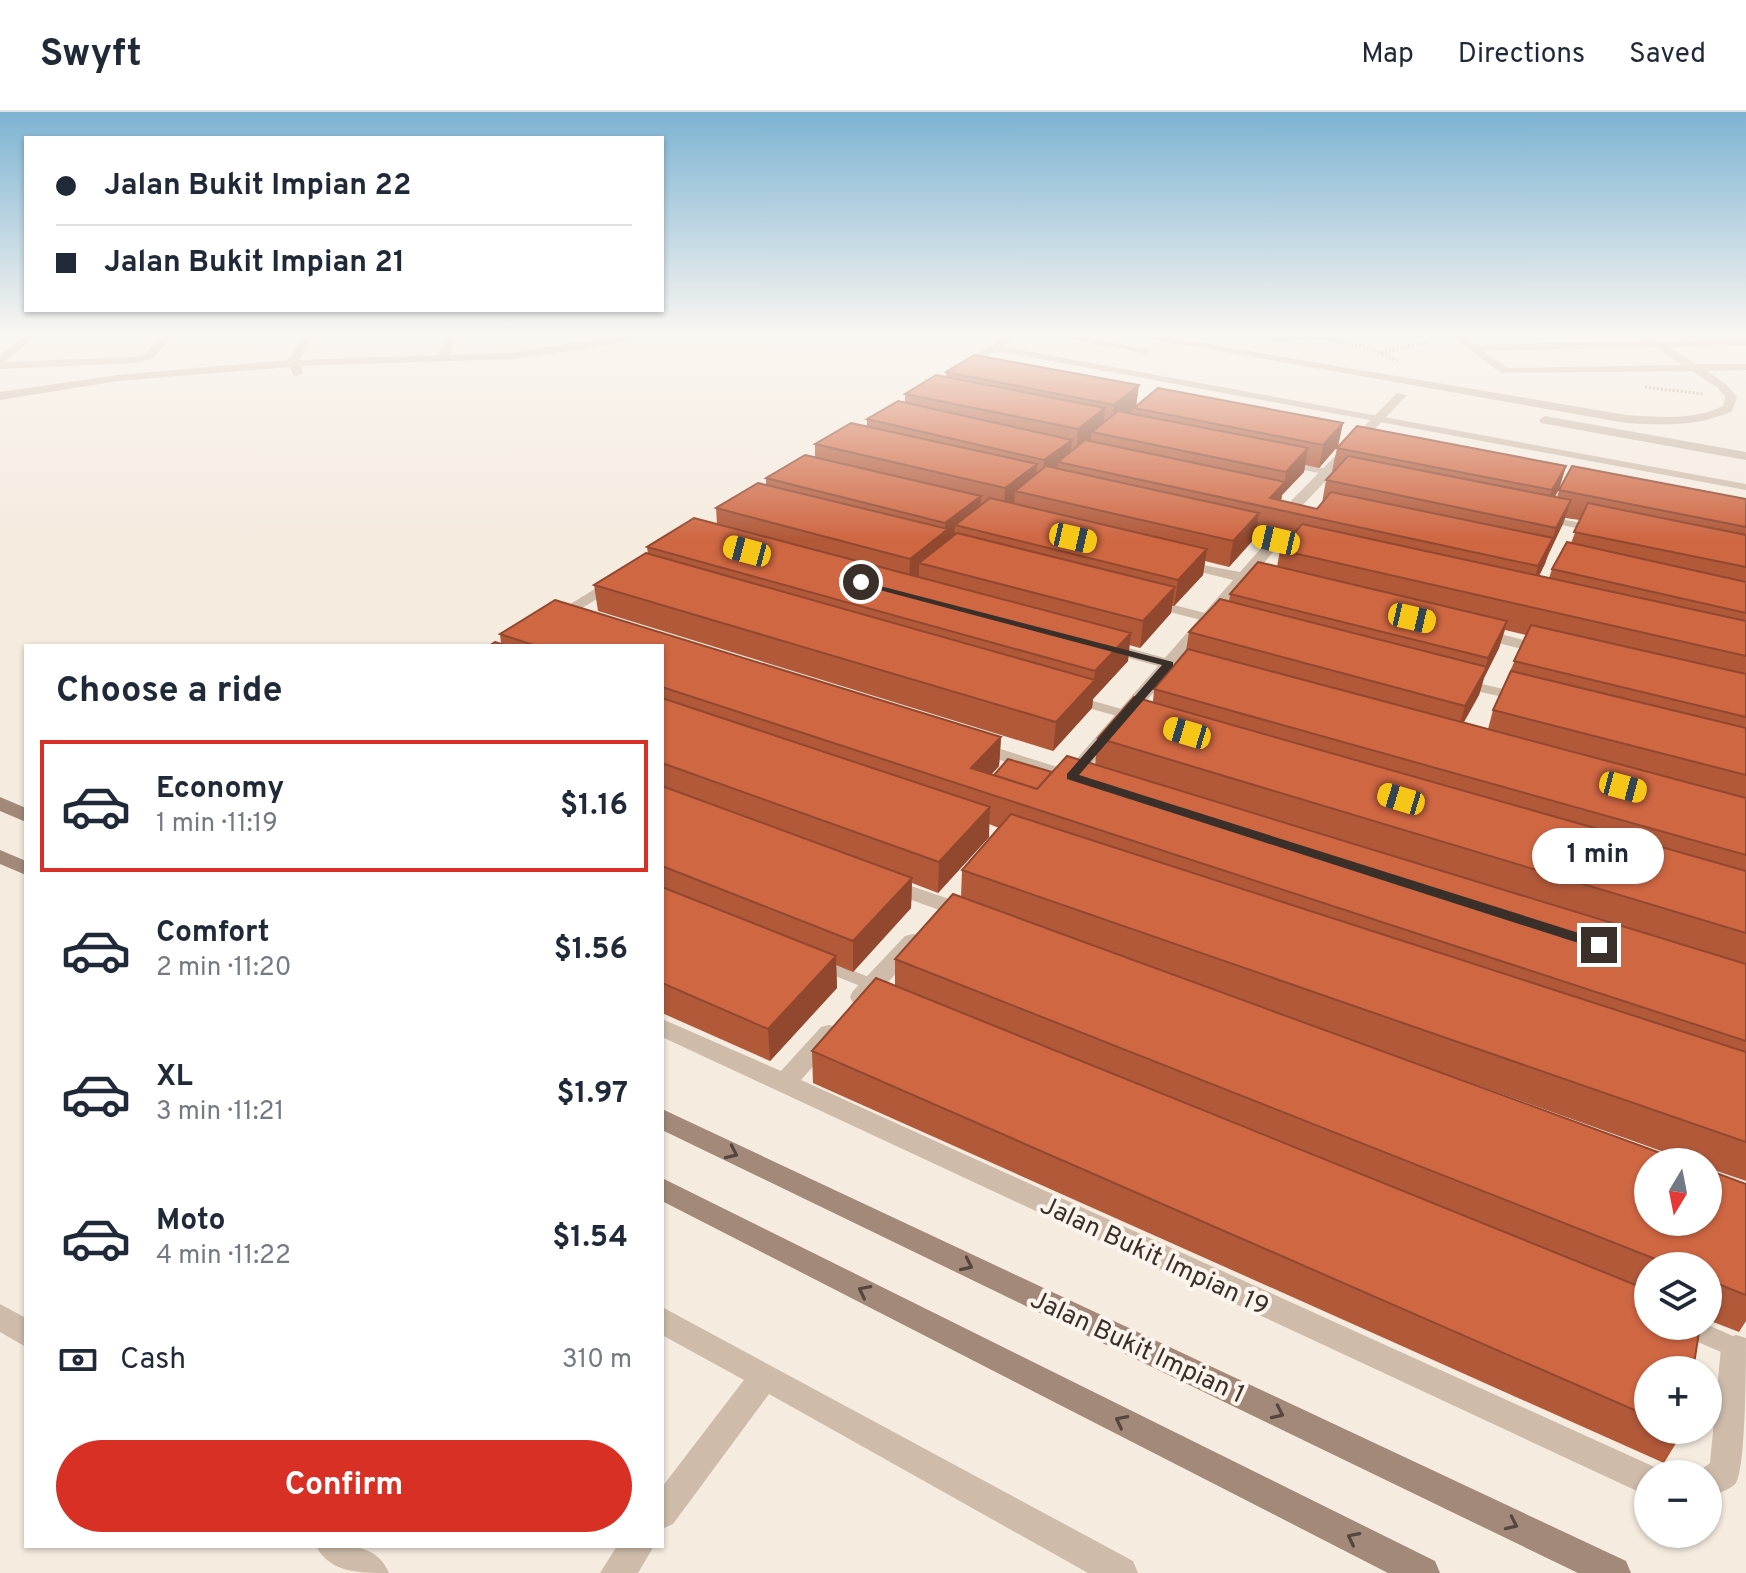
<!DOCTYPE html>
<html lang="en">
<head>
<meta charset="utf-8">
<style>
  body { margin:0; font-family:Overpass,sans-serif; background:#f2f2f3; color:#1f2937; height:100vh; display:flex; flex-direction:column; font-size:30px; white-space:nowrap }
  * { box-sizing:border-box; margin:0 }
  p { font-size:26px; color:#747a83 }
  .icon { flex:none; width:44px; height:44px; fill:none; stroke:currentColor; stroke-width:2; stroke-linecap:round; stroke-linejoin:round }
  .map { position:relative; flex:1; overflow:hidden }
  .details { position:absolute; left:24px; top:532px; width:640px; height:904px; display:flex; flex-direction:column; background:#fff; border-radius:0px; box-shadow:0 2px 6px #0004 }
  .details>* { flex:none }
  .guide { position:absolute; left:24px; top:24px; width:640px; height:176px; border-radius:0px; box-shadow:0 2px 6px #0004; display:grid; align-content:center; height:176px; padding:0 32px; background:#fff }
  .needle { width:52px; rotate:190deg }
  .fabs { position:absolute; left:1634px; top:1036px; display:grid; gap:16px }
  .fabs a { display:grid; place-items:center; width:88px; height:88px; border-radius:50%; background:#fff; box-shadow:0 2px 6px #0004; font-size:40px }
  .end { position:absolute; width:36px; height:36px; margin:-18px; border:10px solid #3b2f2a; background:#fff; box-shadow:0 0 0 4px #fff }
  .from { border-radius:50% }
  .bubble { position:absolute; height:56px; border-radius:28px; background:#fff; box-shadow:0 2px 6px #0004; font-size:26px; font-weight:700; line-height:56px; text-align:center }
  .car { position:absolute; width:24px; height:48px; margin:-24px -12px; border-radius:10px; box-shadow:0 0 6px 2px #0007; background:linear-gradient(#f5c518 24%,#345 0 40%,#f5c518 0 76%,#345 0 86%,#f5c518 0) }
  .guide b { display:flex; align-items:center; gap:28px; height:76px; font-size:30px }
  .guide b+b { border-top:2px solid #e0e1e3 }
  .guide i { width:20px; height:20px; background:#1f2937 }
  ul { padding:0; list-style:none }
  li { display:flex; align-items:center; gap:24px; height:132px; margin:0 16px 12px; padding:0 16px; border:4px solid transparent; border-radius:0px }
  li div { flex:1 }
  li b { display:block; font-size:30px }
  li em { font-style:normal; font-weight:700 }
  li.current { border-color:#d93025 }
  li>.icon { width:72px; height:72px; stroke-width:1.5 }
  h2 { padding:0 32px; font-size:36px; line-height:96px }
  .pay { display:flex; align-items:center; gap:20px; height:88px; padding:0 32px; font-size:30px }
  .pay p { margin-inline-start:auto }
  .primary-button { display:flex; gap:16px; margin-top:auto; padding:16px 32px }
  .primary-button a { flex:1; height:92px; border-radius:48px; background:#d93025; color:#fff; font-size:32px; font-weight:700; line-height:92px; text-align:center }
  header { display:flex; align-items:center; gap:48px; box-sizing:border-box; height:112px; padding:0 40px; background:#fff; border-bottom:2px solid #e0e1e3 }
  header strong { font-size:38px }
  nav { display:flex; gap:44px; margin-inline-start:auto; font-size:28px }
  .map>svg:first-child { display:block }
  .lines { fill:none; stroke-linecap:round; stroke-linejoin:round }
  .path { stroke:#bba594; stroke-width:3; stroke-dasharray:2 2; stroke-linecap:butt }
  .lane { fill:#cebbaa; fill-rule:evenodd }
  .street { fill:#cebbaa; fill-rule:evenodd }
  .secondary { fill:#a3897a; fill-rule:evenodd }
  .wall { fill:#b2593a; fill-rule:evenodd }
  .shaded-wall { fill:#91482f }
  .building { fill:#cf6743; stroke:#91482f; stroke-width:2 }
  .oneway { stroke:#55463e }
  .route { fill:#3b2f2a }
  .labels { text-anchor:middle; stroke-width:8; stroke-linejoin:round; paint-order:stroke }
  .near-street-label { font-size:26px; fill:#3b2f2a; stroke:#fcf5ed }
</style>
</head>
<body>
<header>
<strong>Swyft</strong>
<nav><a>Map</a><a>Directions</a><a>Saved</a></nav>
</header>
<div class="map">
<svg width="1746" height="1461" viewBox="0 0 1746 1461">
  <rect width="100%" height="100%" fill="#f5ebdf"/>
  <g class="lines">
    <path class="path" d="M1272,228C1329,224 1346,226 1398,249
      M1381,241L1431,228L1430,222
      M1645,275L1703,282"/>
    <path class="lane" d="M995,233L1746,372V378L992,238V234Z
      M1283,348L1343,360L1348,363L1343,366L1279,353L1278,351Z
      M1545,404L1597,414L1603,417L1597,420L1541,409L1539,407Z
      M1236,415L1310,433L1312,435L1306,438L1232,420V416Z
      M1150,487L1225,506L1227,509L1221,513L1146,494V488Z
      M1460,567L1525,582L1527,585L1520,589L1455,574L1453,571Z
      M1072,583L1143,603L1145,606L1138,610L1067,590L1065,587Z
      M816,844L889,873L892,877L889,881L883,883L810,854L807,850L810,846Z
      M1708,1213L1744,1229V1243L1736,1246L1728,1243L1677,1221L1673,1214Z"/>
    <path class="street" d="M26,222H37L5,250L135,245L145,242L163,222H174L153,246L136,251L0,257V243Z
      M305,222H315L299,248L438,243L448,222H458L449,243L511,241L630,222H652L579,238L511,247L301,254L303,261L297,264L293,263L290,255L118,269L0,288V280L118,263L288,248Z
      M1009,222H1022L964,259L954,257Z
      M1050,222H1073L1152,239L1147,242Z
      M1124,222H1148L1626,303C1659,305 1692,309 1723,294L1725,285L1718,276L1692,259L1501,261L1449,222H1461L1475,233L1646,229L1637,222H1649L1660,229L1746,227V233L1669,235L1696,252H1746V258L1707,259L1726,272L1737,285L1732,299C1698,315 1663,313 1626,311ZM1655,235L1682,253L1508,256L1483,239Z
      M1397,281L1407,283L1299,397H1289V391Z
      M1545,304L1746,340V348L1541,311L1539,308Z
      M1276,424L1283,428L1253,464L1275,469V475L1247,471L1180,549L1206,556L1208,560L1206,564L1200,565L1173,558L1083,663L1087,667L1085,671H1071L969,638L966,634L975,629L1067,658L1158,554L1097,537V531L1103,529L1165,546L1233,468L1176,454V448L1240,460L1271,425Z
      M616,464L621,466V472L521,534H502Z
      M1476,516L1552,535L1554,538L1546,543L1470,524L1468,521Z
      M888,766L975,796L978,801L967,808L881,777L878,772Z
      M913,822L921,824L924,829L921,834L869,891H853L850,885L853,879L905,824Z
      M662,907L781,959L821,915L829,913L837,915L841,921L837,927L801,968L1659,1357L1661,1362H1648V1383L1637,1379L662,925Z
      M0,1192L26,1206V1235L0,1220Z
      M662,1195L1133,1449L1138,1461H1088L769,1282L673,1412L662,1417V1375L744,1268L662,1223Z
      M1736,1223L1746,1226C1746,1250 1746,1356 1736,1371C1730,1378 1716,1382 1708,1385V1362H1695L1710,1351L1721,1236L1726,1227Z
      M316,1434C345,1434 376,1430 389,1461C359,1461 330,1461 316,1434Z
      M617,1434H654L638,1461H600Z"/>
    <path class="secondary" d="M0,685L26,696V710L0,699Z
      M0,738L26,749V763L0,752Z
      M662,997L1626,1449L1631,1461H1578L662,1018Z
      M662,1066L1435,1449L1440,1461H1388L662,1089Z"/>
  </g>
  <path class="wall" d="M974,243L1139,273L1136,294L1158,276L1343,311L1338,334L1319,356L1305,353L1304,360L1282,383L1281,389L1317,397L1322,391L1326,368L1334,360L1332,359L1337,336L1357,314L1566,354L1559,377L1555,385H1557L1559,378L1572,354L1746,387V1069L1708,1056V1050H1692L1401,946L1685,1050H1648V1110H1708V1058L1746,1072V1209L1739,1220L1708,1208V1154H1648V1214H1700L1693,1258H1648V1318H1684L1664,1351L813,971L812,939L876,866L895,874V847L953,782L961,785L962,758L999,716L989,712V725L938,781L912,771L911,796L853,860L836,853L837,876L770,949L662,901V534H489L495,530L501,532L500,522L555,488L1001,625L999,654L992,662L994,663L1008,647L1052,660L1067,644L1095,653L1098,626L1134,585L1153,590L1154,577L1186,539L1189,520L1220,487L1229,489L1230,482L1258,450L1277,455L1280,438L1290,426L1256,419L1255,426L1229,455L1205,449L1203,463L1174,494H1172L1171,501L1140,536L1129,533L1128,549L1093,587L1092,596L1053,639L598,499L594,473L646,441L648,442L647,435L694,406L717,412L716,396L758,371L766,373V366L805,343L815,345V332L851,311L867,314V307L898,289L905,290V282L936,263L946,265V260ZM1565,406L1580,408L1571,431L1567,430L1552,457L1549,466L1539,464ZM1505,518L1526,523L1493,598L1488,617L1464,610L1479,583L1484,566L1499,536Z"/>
  <path class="shaded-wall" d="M1139,273L1136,295L1112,315L1114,293Z
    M1105,296L1103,319L1092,320L1091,328L1076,340L1078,317Z
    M1343,311L1338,334L1319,356L1323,333Z
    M1072,328L1070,351L1058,350L1057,360L1042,371L1044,348Z
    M1308,336L1304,360L1282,383L1280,394L1270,386L1285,370L1286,360Z
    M1037,352L1035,376L1015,379L1014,392L1004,401L1005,376Z
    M1566,354L1559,377L1545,402L1552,378Z
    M981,384L979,408L955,413L954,428L919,451V465L909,472L910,447L945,420V411Z
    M1571,388L1563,412L1549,441L1556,416Z
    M1259,401L1255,426L1229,455L1233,429Z
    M1553,426L1545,452L1531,480L1538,454Z
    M1207,437L1203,463L1174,494L1178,468Z
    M1175,475L1171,501L1140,536L1143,509Z
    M1507,509L1499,536L1484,566L1479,583L1457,622L1465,594L1484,561L1488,546Z
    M1131,521L1128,549L1093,587L1092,596L1053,639L1056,610L1094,568L1095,559Z
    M1001,625L999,654L977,678L971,656Z
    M990,695L989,725L938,781L939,750Z
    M912,766L911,796L853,860V829Z
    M836,844L837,876L770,949L768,917Z"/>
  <path class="building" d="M974,243L1139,273L1114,293L946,260Z
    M936,263L1105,296L1078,317L905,282Z
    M1158,276L1343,311L1323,333L1134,296Z
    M898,289L1072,328L1044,348L867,307Z
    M1118,299L1308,336L1286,360L1092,320Z
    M851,311L1037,352L1005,376L815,332Z
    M1357,314L1566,354L1552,378L1337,336Z
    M1085,328L1285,370L1270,386L1317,397L1331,380L1553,426L1538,454L1058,350Z
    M805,343L981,384L945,411L766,366Z
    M1348,344L1571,388L1556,416L1326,368Z
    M1046,354L1259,401L1233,429L1015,379Z
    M1572,354L1746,387V415L1559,378Z
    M758,371L948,417L910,447L716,396Z
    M990,386L1207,437L1178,468L955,413Z
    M1588,391L1746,423V455L1574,420Z
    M694,406L1131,521L1095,559L647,435Z
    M1302,412L1746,509V544L1280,438Z
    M957,421L1175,475L1143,509L919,451Z
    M1567,430L1746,470V501L1552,457Z
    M646,441L1095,568L1056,610L594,473Z
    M1258,450L1507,509L1488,546L1230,482Z
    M1220,487L1487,555L1465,594L1189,520Z
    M555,488L1001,625L971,656L1037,677L1067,644L1746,852V929L662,575V534H536L500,522Z
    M1531,513L1746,562V605L1514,549Z
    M495,530L507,534H489Z
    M1188,537L1746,686V743L1154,577Z
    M1511,559L1746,616V663L1493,598Z
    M1134,585L1746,759V821L1098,626Z
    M662,586L990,695L939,750L662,651Z
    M1008,647L1052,660L1037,677L994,663Z
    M662,674L912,766L853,829L662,754Z
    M1011,702L1746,940V1030L962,758Z
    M662,775L836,844L768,917L662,871Z
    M953,782L1685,1050H1648V1110H1708V1058L1746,1072V1183L1708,1168V1154H1673L895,847Z
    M876,866L1648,1178V1214H1700L1693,1258H1648V1304L812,939Z"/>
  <defs><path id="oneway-chevron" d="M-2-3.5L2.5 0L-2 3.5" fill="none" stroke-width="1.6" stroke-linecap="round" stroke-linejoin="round" transform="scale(2)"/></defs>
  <g class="oneway">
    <use href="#oneway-chevron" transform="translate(732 1041) rotate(25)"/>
    <use href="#oneway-chevron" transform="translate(967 1153) rotate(25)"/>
    <use href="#oneway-chevron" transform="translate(864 1179) rotate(-153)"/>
    <use href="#oneway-chevron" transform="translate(1278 1301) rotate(25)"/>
    <use href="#oneway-chevron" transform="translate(1121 1309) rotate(-153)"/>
    <use href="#oneway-chevron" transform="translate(1512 1412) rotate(25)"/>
    <use href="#oneway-chevron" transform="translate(1353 1426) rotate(-153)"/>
  </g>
  <linearGradient id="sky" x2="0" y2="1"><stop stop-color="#7db3d3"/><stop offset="0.52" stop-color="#faf6f1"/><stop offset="1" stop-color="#faf6f1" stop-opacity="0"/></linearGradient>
  <rect width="1746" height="427" fill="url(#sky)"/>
  <path class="route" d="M857,468L1173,550V554L1079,663L1604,829L1607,833L1599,837L1594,836L1067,667V662L1162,553L857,472Z"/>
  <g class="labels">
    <g class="near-street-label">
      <text transform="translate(1155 1143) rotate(25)" y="9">Jalan Bukit Impian 19</text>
      <text transform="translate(1138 1234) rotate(25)" y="9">Jalan Bukit Impian 1</text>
    </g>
  </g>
</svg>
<div class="fabs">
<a><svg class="needle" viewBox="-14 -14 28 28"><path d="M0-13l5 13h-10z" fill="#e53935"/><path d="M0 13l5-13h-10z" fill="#747a83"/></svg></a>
<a><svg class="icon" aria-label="layers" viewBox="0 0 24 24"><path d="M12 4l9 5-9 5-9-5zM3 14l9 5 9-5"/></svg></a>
<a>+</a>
<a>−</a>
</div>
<i class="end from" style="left:861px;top:470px"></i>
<i class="end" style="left:1599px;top:833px"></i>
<div class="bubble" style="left:1532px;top:716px;width:132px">1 min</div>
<i class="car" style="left:1073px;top:426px;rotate:103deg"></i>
<i class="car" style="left:1276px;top:428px;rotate:283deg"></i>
<i class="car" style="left:747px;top:439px;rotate:285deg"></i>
<i class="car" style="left:1412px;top:506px;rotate:103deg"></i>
<i class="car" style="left:1187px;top:621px;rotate:287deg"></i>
<i class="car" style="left:1623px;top:675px;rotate:105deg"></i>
<i class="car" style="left:1401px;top:687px;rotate:287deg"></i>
<div class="guide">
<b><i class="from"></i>Jalan Bukit Impian 22</b>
<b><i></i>Jalan Bukit Impian 21</b>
</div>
<section class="details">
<h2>Choose a ride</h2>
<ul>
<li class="current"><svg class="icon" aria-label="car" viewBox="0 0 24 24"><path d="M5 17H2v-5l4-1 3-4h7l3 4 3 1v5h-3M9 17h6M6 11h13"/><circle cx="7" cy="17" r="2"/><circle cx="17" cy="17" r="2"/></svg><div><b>Economy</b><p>1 min · 11:19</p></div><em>$1.16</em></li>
<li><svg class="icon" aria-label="car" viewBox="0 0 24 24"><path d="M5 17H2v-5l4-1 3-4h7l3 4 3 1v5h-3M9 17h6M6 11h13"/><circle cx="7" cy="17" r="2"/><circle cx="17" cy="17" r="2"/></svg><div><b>Comfort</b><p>2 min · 11:20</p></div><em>$1.56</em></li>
<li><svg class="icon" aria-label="car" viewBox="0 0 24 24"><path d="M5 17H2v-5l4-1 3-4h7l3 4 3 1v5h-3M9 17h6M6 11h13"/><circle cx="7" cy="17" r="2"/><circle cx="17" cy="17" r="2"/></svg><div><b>XL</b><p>3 min · 11:21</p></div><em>$1.97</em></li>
<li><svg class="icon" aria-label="car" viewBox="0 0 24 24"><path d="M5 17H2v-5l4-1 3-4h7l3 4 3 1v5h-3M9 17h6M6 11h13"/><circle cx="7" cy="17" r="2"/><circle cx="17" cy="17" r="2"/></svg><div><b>Moto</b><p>4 min · 11:22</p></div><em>$1.54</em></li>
</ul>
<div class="pay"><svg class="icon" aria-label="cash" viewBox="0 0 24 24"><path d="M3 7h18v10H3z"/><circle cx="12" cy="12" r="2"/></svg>Cash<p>310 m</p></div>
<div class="primary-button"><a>Confirm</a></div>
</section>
</div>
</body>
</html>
